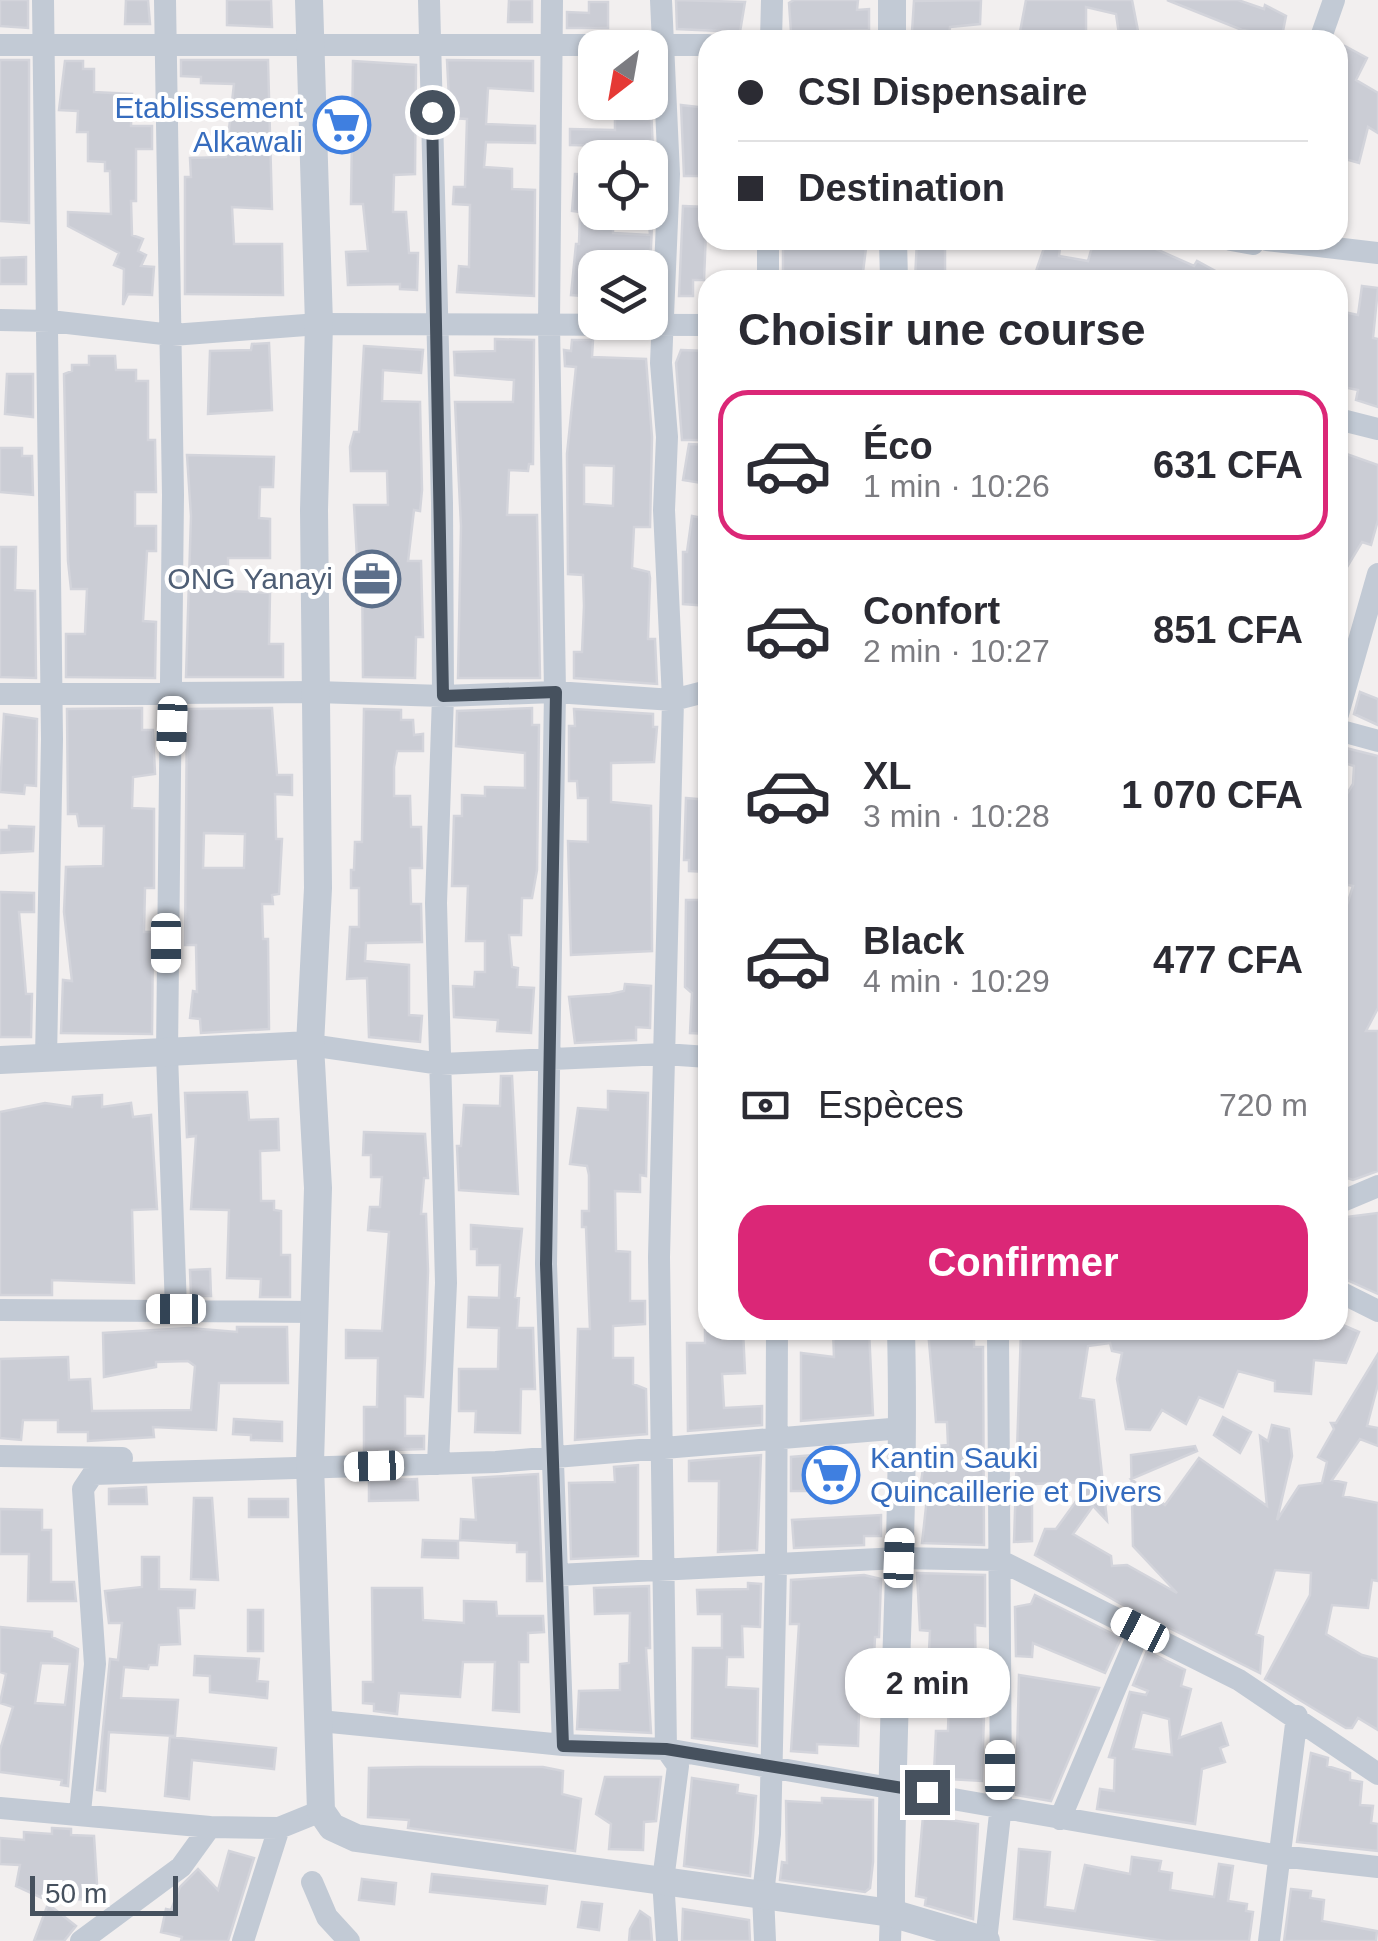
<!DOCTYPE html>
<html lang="fr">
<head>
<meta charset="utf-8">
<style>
  body { margin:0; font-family:Helvetica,sans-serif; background:#f7f7f7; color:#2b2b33; height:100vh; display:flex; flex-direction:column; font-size:38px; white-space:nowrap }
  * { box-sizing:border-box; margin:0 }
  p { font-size:32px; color:#7c7c81 }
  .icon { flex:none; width:55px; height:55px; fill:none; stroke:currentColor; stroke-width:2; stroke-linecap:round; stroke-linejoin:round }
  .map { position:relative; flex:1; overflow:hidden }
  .details { position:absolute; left:698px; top:270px; width:650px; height:1070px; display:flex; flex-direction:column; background:#fff; border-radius:30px; box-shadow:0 2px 8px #0004 }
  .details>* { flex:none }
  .guide { position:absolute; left:698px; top:30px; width:650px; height:220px; border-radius:30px; box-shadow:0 2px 8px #0004; display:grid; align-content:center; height:220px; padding:0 40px; background:#fff }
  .needle { width:65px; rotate:211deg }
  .controls { position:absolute; left:578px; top:30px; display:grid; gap:20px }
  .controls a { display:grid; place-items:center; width:90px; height:90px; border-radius:20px; background:#fff; box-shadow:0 2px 8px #0004; font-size:50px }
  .scale { position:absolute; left:30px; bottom:25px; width:148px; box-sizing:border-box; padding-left:10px; border:5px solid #46515e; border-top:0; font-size:28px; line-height:35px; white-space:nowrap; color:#46515e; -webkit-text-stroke:8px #fff; paint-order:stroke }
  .end { position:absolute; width:45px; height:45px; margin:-22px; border:12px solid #46515e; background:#fff; box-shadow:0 0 0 5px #fff }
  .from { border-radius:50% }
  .bubble { position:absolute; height:70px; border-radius:30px; background:#fff; box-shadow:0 2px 8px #0004; font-size:32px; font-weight:700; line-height:70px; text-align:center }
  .car { position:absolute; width:30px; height:60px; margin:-30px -15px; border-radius:12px; box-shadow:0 0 8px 2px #0007; background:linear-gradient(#fff 24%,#345 0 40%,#fff 0 76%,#345 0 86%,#fff 0) }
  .guide b { display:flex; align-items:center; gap:35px; height:95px; font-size:38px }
  .guide b+b { border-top:2px solid #e1e1e2 }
  .guide i { width:25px; height:25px; background:#2b2b33 }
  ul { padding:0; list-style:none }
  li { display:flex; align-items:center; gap:30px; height:150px; margin:0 20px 15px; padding:0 20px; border:5px solid transparent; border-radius:30px }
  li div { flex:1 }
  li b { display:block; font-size:38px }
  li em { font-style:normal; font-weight:700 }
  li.on { border-color:#db2777 }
  li>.icon { width:90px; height:90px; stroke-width:1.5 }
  h2 { padding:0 40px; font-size:45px; line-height:120px }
  .pay { display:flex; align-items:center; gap:25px; height:110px; padding:0 40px; font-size:38px }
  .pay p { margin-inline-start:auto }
  .cta { display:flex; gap:20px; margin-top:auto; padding:20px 40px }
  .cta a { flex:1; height:115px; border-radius:30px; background:#db2777; color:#fff; font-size:40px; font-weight:700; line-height:115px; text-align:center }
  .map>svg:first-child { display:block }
  .building { fill:#cbcdd5; stroke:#d3d4db; stroke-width:2.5; fill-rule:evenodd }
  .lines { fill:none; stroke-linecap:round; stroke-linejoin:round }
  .minor { stroke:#c2cad5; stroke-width:22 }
  .tertiary { stroke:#c2cad5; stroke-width:28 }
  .route { stroke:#46515e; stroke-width:12 }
  .labels { text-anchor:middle; stroke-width:8; stroke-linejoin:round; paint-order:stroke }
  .shop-label { font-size:30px; fill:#366cbe; stroke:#fff; text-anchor:end }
  .service-label { font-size:30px; fill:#4e5e75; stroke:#fff; text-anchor:end }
</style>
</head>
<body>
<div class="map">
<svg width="1378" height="1941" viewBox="0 0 1378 1941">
  <rect width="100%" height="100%" fill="#f2efef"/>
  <path class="building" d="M0,0H28V28L0,26Z
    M126,0H148L150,24H125Z
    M227,0H271L272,27L227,25Z
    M509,0H532V22H508Z
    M676,0L745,2L740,32L677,29Z
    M794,0H858L857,10L869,9V30L791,32L789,3Z
    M981,0L980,24L950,27L949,36L912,32L914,1Z
    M1026,0H1132L1138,31L1119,34L1116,14L1086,7V38L1020,32Z
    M1167,0H1238L1264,9L1265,5L1286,16L1282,36L1242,30Z
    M589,2H608V28H567V12L589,13Z
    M1345,46L1367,58L1356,80L1378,93V133L1368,127L1359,163L1338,157V60Z
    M0,60H29V223L0,221Z
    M181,60H268L272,209L232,207L234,244H282L283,295L185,294V177H191L190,158L226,157L234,84L201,83V77L181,76Z
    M447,60L533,61V91L488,88L486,124L535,126V143L486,142L484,167L512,169V189L535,190L534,296L457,292L459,266L469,267L470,205L453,204L454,187H465L467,119L450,118Z
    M65,61H83V69H94V92L132,94L131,126H152V149H136V201H131L132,235L143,239L138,251L146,255L141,266L154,267L152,295L128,294L123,305L124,269L114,265L119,253L68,226V212L111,214L110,171H105V162L88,161V132H77L78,111L59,110Z
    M353,61L416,65L415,174L394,175L393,212H406L409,253H418L417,290L400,289V284L348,285L346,252L368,251L363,204H351Z
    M615,105H651L654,176H650V158H617L615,146L570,145V129L615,130Z
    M681,105L708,108V176H684Z
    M575,174L595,175V212H609L613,217V233L650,235L648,212L653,205L650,268H595V297L571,295L576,244H579L580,212L572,211Z
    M683,206L707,207L704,280H693V296H679Z
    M805,240H867L862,280H783V243L805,244Z
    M917,240H945V272H934V280H915Z
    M1094,240H1149L1147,245L1194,266L1197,261L1232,280H1033L1045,245L1060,248L1059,256L1088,261Z
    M26,257V284H0V258Z
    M1362,286L1378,288L1373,338L1378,339V407L1356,400L1358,390L1338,386V335L1344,312L1358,315Z
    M495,339L534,340L533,464H529L528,471L509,470L507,515H537L540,678H458L461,526L455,402H513L514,380L455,375L454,352L495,351Z
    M572,340H593L592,357L646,359L652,437L650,527H634L632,568L649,572L650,578L648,639H655L657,684L574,678V652H582L584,606L583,575L568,574L567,454L576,367L565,366L564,350L571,351ZM584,465L614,466L613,506L584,504Z
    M269,343L272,410L208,414L210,351L251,350L252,344Z
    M364,346L423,350L421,373L383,370L382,401L420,402L422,490L420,511L414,510L408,561H421L423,637H416L415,678L363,677L362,558H357L354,505H388L387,471H351L350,447L354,432H359Z
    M681,350L708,351V395H700V440H682L676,363Z
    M89,356H115L116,370H136V381H148V440H155L156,492H135V526H156V551H147L143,621L156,622L155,678L66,677V634H85L87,589H71L68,561L64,374L72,371V365H89Z
    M7,374H33V417L5,414Z
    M689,444L708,445V484L683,480Z
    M0,448H22V456H32L33,495L0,492Z
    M1338,451L1378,465V520L1371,545L1362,542L1338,582Z
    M187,455L274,457L273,487H260L259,518L270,519V558H228V591L270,593L269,644H283V677H186L191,516Z
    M692,516L708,519V606L683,604V552H687Z
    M0,547H16L15,590L35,591L36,678L0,677Z
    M1360,692L1378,699V725L1354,714Z
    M142,708V730H153L155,774L133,777L132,808L154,809V888H145L144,932H153L152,1034L61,1033L63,980L72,981L64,912L66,867L103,866L104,826H79L77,814H68L67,709Z
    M272,708L277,775H292V795L275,794L276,839H282L279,894L272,895L273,904H262L263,939H268L269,1029L201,1033L200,1019L190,1018L193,991L197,992L196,945H185L187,709ZM204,833L245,834L244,868H203Z
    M532,708V725H539L537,870L532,898H522L521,935H509L512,967L518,968L517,987L534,988L531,1033L497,1031L498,1020L454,1017L453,986L474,987L475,972H485V941H466L468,886H452L454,816H462V795L485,796V787L525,788V753L456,746L457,711Z
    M364,709L401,710V720H413L414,735L423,734V751H397L394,767V796H410L411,827H421L422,868H410L411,904H421L422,942L366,943L365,961L409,965V1015L422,1016L420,1042L369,1037L367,978L347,979L350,927H359V888H351V870H354L355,842H362Z
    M574,709L653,714V727H657L654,762L611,763V802L651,806L652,951L571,955L568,841L588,842V798H578L577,781H569V726H575Z
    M4,714L37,719L36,786L25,785L24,794L0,792Z
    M1342,747L1378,756V1008L1366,1031H1378V1171L1353,1180L1338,1175V933L1353,886L1338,883V800L1342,802L1353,784L1354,766L1338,761Z
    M686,798L708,800V872L689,871V860H684Z
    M9,826L34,827L33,851L0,853V830H9Z
    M0,892L34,893V912H19L26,994H32L31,1037H0Z
    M686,900H708V1034L690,1033L692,993L685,987Z
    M625,984L651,986L650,1028L636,1027V1040L575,1043L569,997L610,994L624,991Z
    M501,1076H512L518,1194L459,1190L457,1146H461L464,1105L500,1106Z
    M608,1091L648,1093L646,1176L640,1175V1192L615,1191L616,1251L630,1252V1301H645V1324L613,1326V1358H633V1384L646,1389L647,1434L575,1440L578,1329H590L586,1227H582V1211H589V1175L587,1166L570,1164L578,1108L608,1110Z
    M247,1092L249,1120L278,1119L279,1150L260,1151L261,1201H274V1210L281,1211V1255H290V1297H260L261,1279L227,1278L229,1210L191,1209L196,1136L187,1137L185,1093Z
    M102,1095V1107L131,1103L133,1117L151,1115L157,1209L132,1210L134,1283L52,1280V1295H0V1112L45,1103L72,1107L73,1097Z
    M364,1132L425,1134L428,1178H424L421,1214H426L428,1271L425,1359L423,1397L405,1396V1436H424V1449L364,1451V1407H377L378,1358H346V1330L382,1331L389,1232L368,1230L370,1207H380L382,1177H371V1155H363Z
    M1378,1213V1294L1338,1276V1218Z
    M471,1225L522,1229L515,1297L519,1298L517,1328H533L535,1389H521L520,1433L475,1432L476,1411H459V1369H498L499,1328L468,1327L469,1297L499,1298L500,1265H477V1249H471Z
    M210,1269L211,1296H191L190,1270Z
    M1338,1323L1359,1332L1346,1363L1314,1360L1311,1394L1275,1391V1381L1238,1371L1223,1407L1199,1397L1186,1424L1162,1410L1150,1430L1126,1429L1117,1379L1122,1353L1112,1351L1110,1343L1088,1346L1080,1398L1094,1400L1107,1521L1093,1506L1073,1534L1111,1556L1112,1566L1127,1565L1177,1593L1133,1546L1131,1455L1195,1446L1197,1451L1131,1479L1165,1505L1199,1458L1267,1506L1260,1436L1268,1441L1272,1425L1289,1429L1292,1456L1277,1520L1299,1486L1322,1483L1327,1462L1318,1457L1334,1429L1331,1423H1336L1378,1354V1384L1367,1426L1378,1428V1446L1360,1439L1332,1480L1346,1483L1343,1496L1378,1503V1581L1372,1580L1368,1608L1332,1605L1326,1634L1362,1655L1378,1659V1730L1358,1718L1352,1728H1346L1265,1679L1310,1595L1311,1573L1275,1570L1256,1634L1263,1637L1260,1673L1121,1604L1035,1555L1045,1529H1056L1090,1482L1032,1484V1541L1014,1542L1021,1330H1163L1192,1335L1193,1330H1338Z
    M237,1327H287L288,1383H219L216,1430L153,1427L154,1437L88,1441V1432H58V1420H23L21,1440L0,1438V1359L68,1357L69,1380L90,1379L92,1411L191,1410L195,1366L188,1361L156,1362V1367L104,1377L103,1333L189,1328L237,1332Z
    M705,1330H743L745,1373L722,1374L724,1408L762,1406V1425L688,1431L687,1343H705Z
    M833,1330H869L873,1415L801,1421V1353L834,1357Z
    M928,1330H974V1347H983L984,1545L922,1543L927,1498L919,1497L926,1447L948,1445L947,1422H936Z
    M1223,1417L1251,1432L1240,1453L1214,1435Z
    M234,1419L282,1422V1441L251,1440V1435L233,1434Z
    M849,1452L852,1491H791V1457Z
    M761,1455L757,1550L718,1552L719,1481H689V1461Z
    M638,1465V1556L571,1559L569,1483L615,1482L614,1467Z
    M538,1474L542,1581H527V1552H517V1543L460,1540L461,1519L476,1520L473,1478Z
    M417,1479L418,1500L369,1501V1481Z
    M146,1487L147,1504H109V1489Z
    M194,1498H212L218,1580L191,1579Z
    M249,1499H288V1517H249Z
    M0,1509L42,1510V1530H51V1582H74L76,1601H28L29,1554H0Z
    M881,1515V1536H864V1545L794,1548L792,1520Z
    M423,1540L458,1541V1558L422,1557Z
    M142,1557H159V1589L195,1590L194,1608H178L180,1644L159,1645L157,1665H149L148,1669L124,1667L121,1698L178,1700L175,1736L109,1732L105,1791L97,1790L110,1659L118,1660L122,1623H109L105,1591L142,1587Z
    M917,1573L985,1575V1626L975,1625L976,1683H964V1713L984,1714L982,1781L949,1779L950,1773H934L936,1731H948L949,1696L927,1694L930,1631L920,1630Z
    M864,1575L881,1579L879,1637H875L873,1676H868L867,1711H859L858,1746L817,1744V1753L791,1751L799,1624H790L791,1580Z
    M748,1583L761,1584L760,1627L742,1626L743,1657H727L726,1687L758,1689L757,1746L692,1738L693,1648H722V1614H698L697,1590L748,1589Z
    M649,1586L650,1648H646L651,1733L577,1729L579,1691L620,1690V1664L629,1663L630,1613L595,1614L594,1588Z
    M372,1588H422L423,1620L464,1623V1601L496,1602L497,1616H543L544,1632L528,1633V1662H519V1712L493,1710L495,1662H463L460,1697L399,1693L397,1714L374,1711V1704L363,1703V1682H373Z
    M1035,1595L1121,1638L1105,1673L1033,1643L1032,1657L1016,1656L1015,1607L1031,1604Z
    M248,1610H263V1651H248Z
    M0,1627L52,1632V1637L78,1649L68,1786L61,1785L62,1780L0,1772V1750L13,1707L0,1703L6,1674L0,1672ZM41,1663L70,1664L65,1705L35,1703Z
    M1147,1651L1185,1670L1181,1686L1191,1689L1179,1738L1221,1723L1228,1745L1220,1748L1225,1762L1202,1769L1195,1824L1097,1809L1100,1789L1114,1791L1115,1758L1109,1757L1130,1692L1146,1695L1148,1691L1133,1685ZM1142,1712L1169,1719L1172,1755L1133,1749Z
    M195,1656L259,1659L257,1681L268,1682L267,1698L210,1692V1676L194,1675Z
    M1019,1675L1099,1688L1051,1801L1016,1795Z
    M170,1737L276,1748L274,1769L192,1760L189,1799L165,1796Z
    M1311,1753L1328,1758L1327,1766L1350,1773V1780L1362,1782L1360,1805L1373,1806L1371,1823L1378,1824V1851L1297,1842Z
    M419,1767H543L563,1771L562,1794L581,1799L575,1851L408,1828L409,1820L368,1817L369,1768Z
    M605,1777H661L656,1821L644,1822L643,1850L609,1849L611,1824L596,1814Z
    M692,1778L738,1785L737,1793L756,1796L750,1876L684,1866Z
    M822,1798L873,1800V1862L870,1888L865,1892L780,1880L782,1862L787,1863L786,1801L822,1803Z
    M923,1816L978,1824L973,1919L925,1905L926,1898L916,1896Z
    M52,1828L71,1829V1835L94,1836L98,1900L42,1898L16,1886L20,1865L0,1864V1838L24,1840V1832L52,1834Z
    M1019,1849L1050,1852L1045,1907L1075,1911L1085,1865L1130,1874L1132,1857L1161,1861L1159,1871L1172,1873L1170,1890L1214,1897L1219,1864L1233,1866L1228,1901L1247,1904L1246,1911L1253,1912L1249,1941H1166L1014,1919Z
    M229,1851L254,1858L228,1941H181L182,1937L161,1932L166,1909L171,1910L180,1887L198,1869L218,1890Z
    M432,1874L547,1886L545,1904L430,1892Z
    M362,1879L396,1883L394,1904L359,1900Z
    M1291,1889L1311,1891L1310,1898L1324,1900L1322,1921L1377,1931L1376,1941H1284Z
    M582,1902L602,1904L599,1930L578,1927Z
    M48,1904L76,1926L64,1941H34Z
    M683,1909L749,1920L750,1941H682Z
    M640,1911L650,1918L652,1941H629L630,1929Z"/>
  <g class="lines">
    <path class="minor" d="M43,0L52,739L46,1059
      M165,0L173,495L167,1054L176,1309
      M429,0L442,503L443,696L436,903L446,1283L438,1464
      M552,0L549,323L555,692L546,1264L563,1745
      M661,0L669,174L661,363L667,437L664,510L673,700L659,1257L666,1749L678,1766L663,1880L667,1941
      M771,40L772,0
      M1320,40L1334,0
      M0,45H708
      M768,240V280
      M1231,240L1253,244L1256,240
      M1267,240L1378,253
      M0,320L50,321L172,335L319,324L708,325
      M1338,419L1378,429
      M0,694L316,692L443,696L555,692L673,700L708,691
      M1338,714L1378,574
      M1338,730L1378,741
      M310,1045L441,1064L664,1054L708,1057
      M1338,1203L1378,1186
      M1338,1291L1378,1311
      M0,1310L317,1312
      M0,1456L122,1458
      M557,1575L899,1558L999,1560L1239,1680L1378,1774
      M320,1721L563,1745L666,1749L1280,1856L1378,1867
      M0,1808L210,1827
      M80,1812L95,1664L83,1489L93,1474L496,1462L903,1428
      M1060,1819L1140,1630
      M312,1882L327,1917L349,1941
      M81,1941L181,1867L210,1827L279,1828
      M243,1941L279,1828L321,1811
      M765,1941L763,1894L770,1834L776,1567L777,1330
      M890,1941L891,1913
      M986,1941L1001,1805L998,1330
      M1269,1941L1297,1716"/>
    <path class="tertiary" d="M309,0L319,324L314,510L318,888L310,1045L318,1188L310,1463L321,1811L332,1827L356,1838L891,1913L986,1941
      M892,0V40
      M893,240L894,280
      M0,1060L310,1045
      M891,1913C890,1719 906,1524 901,1330"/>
  </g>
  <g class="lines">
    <path class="route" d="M432,112L443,696L556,692L546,1264L563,1746L666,1749L927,1792"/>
  </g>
  <defs>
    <g id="supermarket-ring" transform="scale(2.875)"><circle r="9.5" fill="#fff" stroke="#3f7fe0" stroke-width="1.5"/><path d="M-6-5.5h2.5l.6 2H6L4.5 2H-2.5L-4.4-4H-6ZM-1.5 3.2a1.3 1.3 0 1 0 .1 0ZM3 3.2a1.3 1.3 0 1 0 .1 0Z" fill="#3f7fe0"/></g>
    <g id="office-ring" transform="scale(2.875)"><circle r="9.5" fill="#fff" stroke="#5c6f8a" stroke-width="1.5"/><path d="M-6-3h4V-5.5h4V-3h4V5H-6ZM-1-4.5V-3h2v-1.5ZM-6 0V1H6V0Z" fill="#5c6f8a"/></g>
  </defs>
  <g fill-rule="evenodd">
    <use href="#supermarket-ring" x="342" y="125"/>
    <use href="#office-ring" x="372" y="579"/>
    <use href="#supermarket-ring" x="831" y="1475"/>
  </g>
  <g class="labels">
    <g class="shop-label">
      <text x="303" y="118">Etablissement<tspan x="303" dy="34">Alkawali</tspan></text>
      <text x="870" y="1468" text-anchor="start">Kantin Sauki<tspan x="870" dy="34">Quincaillerie et Divers</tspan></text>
    </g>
    <g class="service-label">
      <text x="333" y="589">ONG Yanayi</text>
    </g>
  </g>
</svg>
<div class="controls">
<a><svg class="needle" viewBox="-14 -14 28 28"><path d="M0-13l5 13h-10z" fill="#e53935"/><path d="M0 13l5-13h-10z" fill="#7c7c81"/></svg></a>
<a><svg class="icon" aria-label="locate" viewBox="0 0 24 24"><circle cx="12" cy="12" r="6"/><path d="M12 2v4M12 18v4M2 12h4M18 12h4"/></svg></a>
<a><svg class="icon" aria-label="layers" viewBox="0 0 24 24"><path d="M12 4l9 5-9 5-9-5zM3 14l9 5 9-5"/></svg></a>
</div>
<div class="scale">50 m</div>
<i class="end from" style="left:432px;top:112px"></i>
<i class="end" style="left:927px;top:1792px"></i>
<div class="bubble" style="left:845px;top:1648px;width:165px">2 min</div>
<i class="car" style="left:172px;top:726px;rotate:182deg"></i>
<i class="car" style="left:166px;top:943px;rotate:180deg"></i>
<i class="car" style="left:176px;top:1309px;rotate:270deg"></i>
<i class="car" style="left:374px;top:1466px;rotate:268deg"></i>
<i class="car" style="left:899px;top:1558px;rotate:2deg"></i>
<i class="car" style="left:1140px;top:1630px;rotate:297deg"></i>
<i class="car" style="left:1000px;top:1770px;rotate:0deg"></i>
<div class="guide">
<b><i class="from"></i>CSI Dispensaire</b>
<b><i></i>Destination</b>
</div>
<section class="details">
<h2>Choisir une course</h2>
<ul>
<li class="on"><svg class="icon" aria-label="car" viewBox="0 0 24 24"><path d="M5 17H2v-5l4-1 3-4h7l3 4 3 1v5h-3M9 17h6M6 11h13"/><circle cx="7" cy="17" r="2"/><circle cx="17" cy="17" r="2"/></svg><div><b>Éco</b><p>1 min · 10:26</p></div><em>631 CFA</em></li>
<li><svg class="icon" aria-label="car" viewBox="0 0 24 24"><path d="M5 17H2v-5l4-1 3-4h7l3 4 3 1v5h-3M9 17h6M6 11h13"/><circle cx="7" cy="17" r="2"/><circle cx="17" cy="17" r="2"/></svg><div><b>Confort</b><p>2 min · 10:27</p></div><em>851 CFA</em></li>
<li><svg class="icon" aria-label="car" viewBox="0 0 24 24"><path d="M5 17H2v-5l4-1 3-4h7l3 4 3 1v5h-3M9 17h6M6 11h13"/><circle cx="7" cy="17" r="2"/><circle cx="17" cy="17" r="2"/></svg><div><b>XL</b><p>3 min · 10:28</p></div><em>1 070 CFA</em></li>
<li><svg class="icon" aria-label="car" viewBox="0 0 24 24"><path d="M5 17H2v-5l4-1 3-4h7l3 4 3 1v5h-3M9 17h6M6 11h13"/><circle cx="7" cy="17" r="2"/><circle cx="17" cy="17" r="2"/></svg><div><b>Black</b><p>4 min · 10:29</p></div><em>477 CFA</em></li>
</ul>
<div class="pay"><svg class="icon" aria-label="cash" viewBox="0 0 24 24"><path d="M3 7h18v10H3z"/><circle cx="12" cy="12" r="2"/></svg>Espèces<p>720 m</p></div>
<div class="cta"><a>Confirmer</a></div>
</section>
</div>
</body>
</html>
